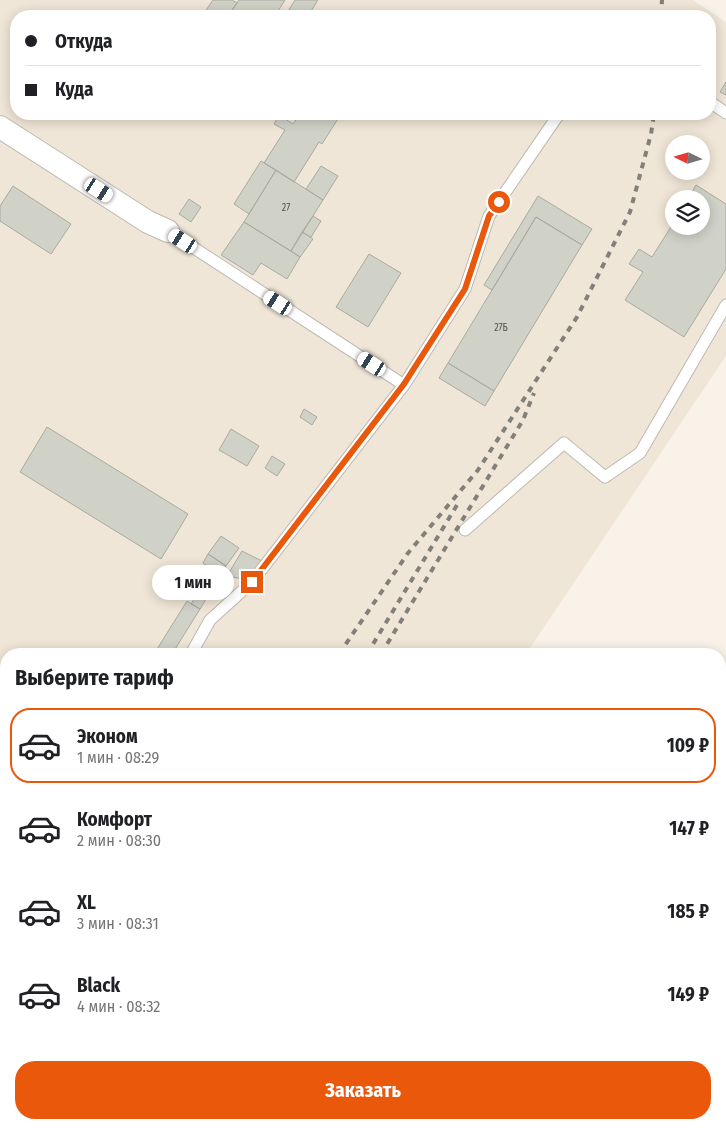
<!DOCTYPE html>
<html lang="ru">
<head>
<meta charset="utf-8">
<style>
  body { margin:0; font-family:"Fira Sans Condensed",sans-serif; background:#f2f2f2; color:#202124; height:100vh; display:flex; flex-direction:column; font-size:19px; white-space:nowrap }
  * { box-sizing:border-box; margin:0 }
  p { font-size:16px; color:#757577 }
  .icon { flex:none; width:28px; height:28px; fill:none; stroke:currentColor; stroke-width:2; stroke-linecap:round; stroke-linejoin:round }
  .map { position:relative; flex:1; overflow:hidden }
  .sheet { position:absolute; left:0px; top:648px; width:726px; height:481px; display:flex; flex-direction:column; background:#fff; border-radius:20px 20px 0 0; box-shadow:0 2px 12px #0003 }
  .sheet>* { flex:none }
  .top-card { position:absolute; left:10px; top:10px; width:706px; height:110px; border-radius:20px; box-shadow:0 2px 12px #0003; display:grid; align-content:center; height:110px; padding:0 15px; background:#fff }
  .needle { width:32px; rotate:275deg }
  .controls { position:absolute; left:665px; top:135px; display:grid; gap:10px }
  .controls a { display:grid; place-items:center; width:45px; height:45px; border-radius:50%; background:#fff; box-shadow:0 2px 12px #0003; font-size:25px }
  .end { position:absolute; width:22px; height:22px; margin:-11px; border:6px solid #ea580c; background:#fff; box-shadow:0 0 0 2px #fff }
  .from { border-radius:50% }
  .bubble { position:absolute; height:35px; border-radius:18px; background:#fff; box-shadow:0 2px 12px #0003; font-size:16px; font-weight:700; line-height:35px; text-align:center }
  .car { position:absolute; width:15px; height:30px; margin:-15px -8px; border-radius:6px; box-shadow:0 0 4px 1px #0007; background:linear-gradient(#fff 24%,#345 0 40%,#fff 0 76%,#345 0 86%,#fff 0) }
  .top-card b { display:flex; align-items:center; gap:18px; height:48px; font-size:19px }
  .top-card b+b { border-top:1px solid #e0e0e0 }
  .top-card i { width:12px; height:12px; background:#202124 }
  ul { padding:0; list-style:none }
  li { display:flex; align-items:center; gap:15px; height:75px; margin:0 10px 8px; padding:0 5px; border:2px solid transparent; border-radius:20px }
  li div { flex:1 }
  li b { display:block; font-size:19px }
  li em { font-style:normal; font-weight:700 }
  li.on { border-color:#ea580c }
  li>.icon { width:45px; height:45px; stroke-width:1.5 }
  h2 { padding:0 15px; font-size:22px; line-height:60px }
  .primary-button { display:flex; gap:10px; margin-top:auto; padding:10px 15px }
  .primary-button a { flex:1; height:58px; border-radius:20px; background:#ea580c; color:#fff; font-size:20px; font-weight:700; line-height:58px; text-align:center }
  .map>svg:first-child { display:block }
  .built { fill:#f0e6d7; fill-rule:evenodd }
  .building { fill:#d0d1c7; stroke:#a9aaa1 }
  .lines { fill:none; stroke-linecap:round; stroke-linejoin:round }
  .lane-casing { stroke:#beb9b1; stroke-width:13 }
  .street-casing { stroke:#beb9b1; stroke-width:24 }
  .lane { stroke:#fff; stroke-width:11 }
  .street { stroke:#fff; stroke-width:22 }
  .rail { stroke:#837f79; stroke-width:4; stroke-dasharray:6 6; stroke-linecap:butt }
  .route { stroke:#ea580c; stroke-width:6 }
  .labels { text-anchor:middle; stroke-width:4; stroke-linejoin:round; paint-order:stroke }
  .number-label { font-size:10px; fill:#565550 }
</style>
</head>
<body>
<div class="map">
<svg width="726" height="1128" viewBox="0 0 726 1128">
  <rect width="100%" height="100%" fill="#f8f2e9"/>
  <path class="built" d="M0,0H693L726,22V356L526,654H6V1040L0,1036ZM16,16H710V114H16ZM674,144H701V171H674ZM674,199H701V226H674Z
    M0,1114L6,1118V1122L12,1123L20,1128H0Z
    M129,1123H212L207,1128H137Z"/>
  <path class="building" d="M213,0H232L237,3L228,16H202Z
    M239,0H285L275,16H228Z
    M295,0H318L308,16H285Z
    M726,82V95L720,92Z
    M300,114H341L322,144L319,142L294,182L264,163L285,130L274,124L279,115L293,124Z
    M261,161L276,170L249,214L234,204Z
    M321,166L338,176L323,200L306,189Z
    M276,170L323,200L291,251L244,222Z
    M696,185L726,204V269L684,337L625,300L643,272L629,264L639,249L652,257L674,222V226H701V199H688Z
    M13,186L71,224L51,254L0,221V206Z
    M538,196L592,229L582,245L536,217L492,290L484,285Z
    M189,199L201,207L191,222L179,214Z
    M313,216L321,221L311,237L302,232Z
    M536,217L582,245L494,391L448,363Z
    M244,222L300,257L287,279L261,263L253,275L221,255Z
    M302,232L313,239L300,257L291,251Z
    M369,254L401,273L368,327L336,307Z
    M448,363L494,391L485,406L439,378Z
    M304,409L317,417L312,425L300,417Z
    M47,427L188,514L161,559L20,472Z
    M231,429L259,446L247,466L219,450Z
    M272,456L285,464L277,476L265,468Z
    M221,536L239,548L226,566L208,554Z
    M242,551L262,561L248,580L227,576Z
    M208,554L226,566L200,609L191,604L213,569L203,563Z
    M187,601L200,609L172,654H154Z
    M0,866L6,870V916L0,926Z
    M6,935V987L0,983V945Z
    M720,971L726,975V991L720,1000Z
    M3,984L6,987V1004L0,1000V988Z"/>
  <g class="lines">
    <g class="lane-casing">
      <path id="lane" d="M710,102L726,113
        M168,231L404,385L465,289L489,216L559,114
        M465,530L564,443L605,477L640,453L726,305
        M191,654L210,620L252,582L404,385
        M0,1088L6,1092
        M49,1122L56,1128"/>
    </g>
    <g class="street-casing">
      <path id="street" d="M0,127L148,222L168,231"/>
    </g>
    <use href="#lane" class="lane"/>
    <use href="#street" class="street"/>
    <path class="rail" d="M661,16L662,0
      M339,654L408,553L478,470L577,317L630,212L651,134L654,114
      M367,654L460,500
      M381,654L523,420L534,393"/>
  </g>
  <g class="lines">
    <path class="route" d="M252,582L404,384L465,289L489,216L499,202"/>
  </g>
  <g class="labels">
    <g class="number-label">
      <text x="286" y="211">27</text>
      <text x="501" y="331">27Б</text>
    </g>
  </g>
</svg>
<div class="controls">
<a><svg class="needle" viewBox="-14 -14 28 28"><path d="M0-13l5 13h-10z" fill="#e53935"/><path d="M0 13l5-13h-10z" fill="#757577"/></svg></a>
<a><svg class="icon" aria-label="layers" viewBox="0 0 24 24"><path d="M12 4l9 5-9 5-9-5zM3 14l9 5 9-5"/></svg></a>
</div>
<i class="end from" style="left:499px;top:202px"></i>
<i class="end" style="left:252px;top:582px"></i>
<div class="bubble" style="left:152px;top:565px;width:82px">1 мин</div>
<i class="car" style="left:99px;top:190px;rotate:123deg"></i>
<i class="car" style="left:183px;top:241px;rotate:303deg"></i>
<i class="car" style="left:278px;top:303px;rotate:303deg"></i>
<i class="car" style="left:372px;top:364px;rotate:303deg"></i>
<div class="top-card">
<b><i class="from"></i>Откуда</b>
<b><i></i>Куда</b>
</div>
<section class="sheet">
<h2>Выберите тариф</h2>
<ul>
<li class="on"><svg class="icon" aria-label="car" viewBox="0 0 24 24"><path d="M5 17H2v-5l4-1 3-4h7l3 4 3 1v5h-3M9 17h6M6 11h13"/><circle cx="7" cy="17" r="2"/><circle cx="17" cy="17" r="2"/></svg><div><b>Эконом</b><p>1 мин · 08:29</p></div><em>109 ₽</em></li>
<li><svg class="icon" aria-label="car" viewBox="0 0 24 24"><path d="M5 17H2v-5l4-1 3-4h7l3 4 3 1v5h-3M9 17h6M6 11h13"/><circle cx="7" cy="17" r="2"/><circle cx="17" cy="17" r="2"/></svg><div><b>Комфорт</b><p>2 мин · 08:30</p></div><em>147 ₽</em></li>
<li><svg class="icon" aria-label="car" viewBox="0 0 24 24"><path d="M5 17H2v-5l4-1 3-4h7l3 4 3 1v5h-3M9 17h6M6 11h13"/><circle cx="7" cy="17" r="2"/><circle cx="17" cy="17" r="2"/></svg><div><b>XL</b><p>3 мин · 08:31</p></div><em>185 ₽</em></li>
<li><svg class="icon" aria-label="car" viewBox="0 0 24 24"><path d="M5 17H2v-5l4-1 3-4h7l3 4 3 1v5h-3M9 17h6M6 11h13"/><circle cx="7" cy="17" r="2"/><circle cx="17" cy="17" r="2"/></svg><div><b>Black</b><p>4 мин · 08:32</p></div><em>149 ₽</em></li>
</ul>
<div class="primary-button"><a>Заказать</a></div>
</section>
</div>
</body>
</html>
